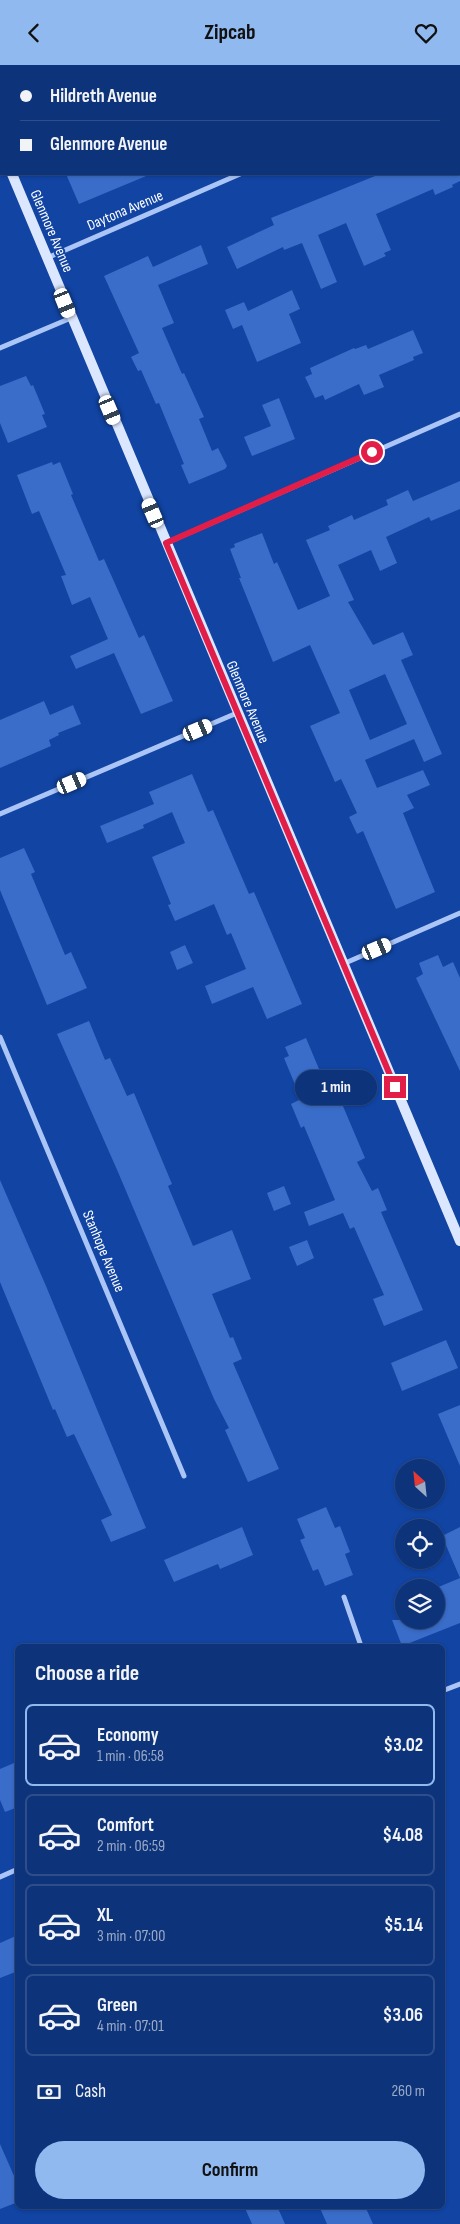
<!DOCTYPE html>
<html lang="en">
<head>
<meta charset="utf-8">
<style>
  body { margin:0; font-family:"Sofia Sans Condensed",sans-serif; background:#1b3f81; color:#f1f3f6; height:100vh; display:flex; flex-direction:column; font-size:19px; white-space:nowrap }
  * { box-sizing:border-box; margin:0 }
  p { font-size:16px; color:#9aaac7 }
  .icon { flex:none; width:28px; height:28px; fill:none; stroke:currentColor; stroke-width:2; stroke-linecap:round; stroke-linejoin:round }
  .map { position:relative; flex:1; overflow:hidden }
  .side { position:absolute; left:15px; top:1579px; width:430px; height:565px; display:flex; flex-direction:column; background:#0d337a; border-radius:8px; box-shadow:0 1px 4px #0004,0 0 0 1px #2d4e8b }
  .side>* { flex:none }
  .top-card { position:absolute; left:0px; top:0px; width:460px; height:110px; box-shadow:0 1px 4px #0004,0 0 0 1px #2d4e8b; display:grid; align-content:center; height:110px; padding:0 20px; background:#0d337a }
  .needle { width:32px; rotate:333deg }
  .tools { position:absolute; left:395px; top:1394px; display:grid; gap:10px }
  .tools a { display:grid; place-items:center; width:50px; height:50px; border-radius:50%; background:#0d337a; box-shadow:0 1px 4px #0004,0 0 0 1px #2d4e8b; font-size:25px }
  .end { position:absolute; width:22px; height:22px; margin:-11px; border:6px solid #e11d48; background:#fff; box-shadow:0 0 0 2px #fff }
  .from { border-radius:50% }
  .bubble { position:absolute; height:35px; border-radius:18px; background:#0d337a; box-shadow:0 1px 4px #0004,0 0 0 1px #2d4e8b; font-size:16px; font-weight:700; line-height:35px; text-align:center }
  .car { position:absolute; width:15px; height:30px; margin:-15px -8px; border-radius:6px; box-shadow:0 0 4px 1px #0007; background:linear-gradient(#fff 24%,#345 0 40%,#fff 0 76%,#345 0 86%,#fff 0) }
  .top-card b { display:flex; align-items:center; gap:18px; height:48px; font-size:19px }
  .top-card b+b { border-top:1px solid #2d4e8b }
  .top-card i { width:12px; height:12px; background:#f1f3f6 }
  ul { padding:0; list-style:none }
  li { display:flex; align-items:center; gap:15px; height:82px; margin:0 10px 8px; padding:0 10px; border:2px solid #2d4e8b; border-radius:8px }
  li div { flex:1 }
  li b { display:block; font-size:19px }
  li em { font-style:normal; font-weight:700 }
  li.current { border-color:#90b9f0 }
  li>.icon { width:45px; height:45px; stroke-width:1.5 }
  h2 { padding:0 20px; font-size:22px; line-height:60px }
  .pay { display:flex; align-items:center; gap:12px; height:55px; padding:0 20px; font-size:19px }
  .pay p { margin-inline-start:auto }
  .action { display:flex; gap:10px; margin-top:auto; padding:10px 20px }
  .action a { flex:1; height:58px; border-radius:30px; background:#90b9f0; color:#111; font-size:20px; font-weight:700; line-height:58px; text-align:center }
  header { display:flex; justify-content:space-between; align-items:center; height:65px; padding:0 20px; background:#90b9f0; color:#111; font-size:22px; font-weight:700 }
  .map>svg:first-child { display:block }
  .building { fill:#3a6dc9; fill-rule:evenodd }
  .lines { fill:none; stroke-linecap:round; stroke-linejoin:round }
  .street { stroke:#abc6f6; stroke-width:5 }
  .secondary { stroke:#dbe7fe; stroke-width:10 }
  .route { stroke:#e11d48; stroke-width:6 }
  .labels { text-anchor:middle; stroke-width:4; stroke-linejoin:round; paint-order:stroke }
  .street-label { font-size:15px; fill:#fff; stroke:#1144a3 }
</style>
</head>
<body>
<header><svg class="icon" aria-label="back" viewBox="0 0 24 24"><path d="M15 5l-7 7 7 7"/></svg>Zipcab<svg class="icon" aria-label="heart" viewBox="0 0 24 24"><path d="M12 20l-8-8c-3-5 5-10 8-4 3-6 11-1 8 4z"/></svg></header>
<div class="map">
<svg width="460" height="2159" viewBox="0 0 460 2159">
  <rect width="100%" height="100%" fill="#1144a3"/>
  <path class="building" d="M66,109H151L79,139Z
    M380,109H460V116L452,120L453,122L435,130L433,124L376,149L391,185L384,188L386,191L364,201L346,158L318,170L337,217L321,224L302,178L284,185L283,182L237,204L227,182L274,160L271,153Z
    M201,180L208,199L158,220L174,258L162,263L182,309L184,308L204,352L199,354L212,386L218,383L227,401L225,404L189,419L181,400L184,399L159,338L156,339L141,305L138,306L131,292L139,288L104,211L148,191L153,202Z
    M292,225L300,244L289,249L301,278L257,297L242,260L233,264L225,245L244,237L248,246Z
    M413,265L423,288L413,292L414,295L379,310L384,322L364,330L359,319L325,335L323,330L315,333L305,312L312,309L310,303L354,283L355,284L366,280L368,284Z
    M26,311L31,321L33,320L45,349L42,350L47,362L8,378L0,358V321Z
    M279,333L295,374L252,391L244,372L271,361L262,340Z
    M52,397L53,400L60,397L73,429L71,430L99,496L104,494L139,573L144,570L173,636L141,649L114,588L76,604L70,591L108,574L90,532L72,540L61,511L66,510L39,446L32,449L17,410Z
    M460,416V444L431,456L429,452L386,472L397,498L380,506L371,485L338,500L354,535L348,537L373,580L403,567L413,590L401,595L442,689L424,697L414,674L365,695L377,723L423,705L430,720L407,730L414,743L403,748L435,827L396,844L363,766L357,769L349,752L357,748L341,714L335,717L310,661L340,648L310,580L273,597L239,513H241L230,484L235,482L234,479L262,468L274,499L277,497L298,545L330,531L306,475L330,465L328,461L352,450L354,455L388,440L386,435L408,425L413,436ZM385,609L407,659L370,675L349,625Z
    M44,636L50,650L73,640L81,659L58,668L59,670L49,675L51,681L0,703V655Z
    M192,709L208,747L213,745L249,829L254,827L302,939L267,954L253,922L212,939L205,921L246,904L231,868L227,870L214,839L175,856L168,840L171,839L152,792L185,778L172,747L143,760L144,763L107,778L100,761L154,739L149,727Z
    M24,783L35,807L31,809L65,890L71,887L87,923L47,940L0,825V793Z
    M185,880L193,898L177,905L170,887Z
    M438,890L443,902L453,897L460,913V1006L416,913L423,909L419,898Z
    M89,956L105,995L110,993L127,1031L134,1028L172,1119L168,1121L193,1181L232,1165L251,1214L212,1229L230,1273L233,1272L242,1294L233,1298L279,1404L248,1417L225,1365L229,1363L214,1334L118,1107L57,969Z
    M306,973L327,1023L334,1020L365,1093L357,1097L372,1126L378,1123L387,1145L381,1147L423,1245L384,1261L373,1234L384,1230L354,1162L350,1164L343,1148L309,1161L304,1147L335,1135L304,1061L301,1063L291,1039L301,1034L284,993L289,991L285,982Z
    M0,1115L46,1221L146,1463L111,1477L101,1455L112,1450L74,1369L67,1372L55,1344L53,1345L0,1217Z
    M284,1121L291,1139L274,1146L267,1128Z
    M307,1175L314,1193L297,1201L289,1182Z
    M446,1275L458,1303L402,1326L391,1298Z
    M460,1340V1401L438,1349Z
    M326,1442L335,1463L340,1461L350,1487L345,1489L353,1510L325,1521L318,1504L313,1506L300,1475L305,1473L297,1454Z
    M242,1462L253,1490L220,1504L218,1499L174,1517L164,1495Z
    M460,1462V1558L402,1581L392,1555H436V1523L460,1513L442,1471Z
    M14,1698L18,1708V1742L5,1747L0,1735V1704Z
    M18,1870V1906L0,1913V1878Z
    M0,2079L18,2120V2137L0,2144Z
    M244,2141H277L285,2159H252Z
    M319,2141H365L373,2159H327Z"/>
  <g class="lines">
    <path class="street" d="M329,0L330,1
      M459,14H460
      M47,193L240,109
      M0,283L71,253
      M166,478L460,349
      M0,749L237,648
      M343,899L460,848
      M0,972L184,1411
      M344,1532L361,1581
      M442,1626L460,1619
      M0,1812L18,1804"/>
    <path class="secondary" d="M0,81L1,84
      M12,109L460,1176"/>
  </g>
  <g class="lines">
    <path class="route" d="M372,387L166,478L395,1022"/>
  </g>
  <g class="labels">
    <g class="street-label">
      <text transform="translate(125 145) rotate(-23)" y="5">Daytona Avenue</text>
      <text transform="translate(52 166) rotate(67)" y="5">Glenmore Avenue</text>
      <text transform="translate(248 637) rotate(67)" y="5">Glenmore Avenue</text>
      <text transform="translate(104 1186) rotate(67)" y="5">Stanhope Avenue</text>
    </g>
  </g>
</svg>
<div class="tools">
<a><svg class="needle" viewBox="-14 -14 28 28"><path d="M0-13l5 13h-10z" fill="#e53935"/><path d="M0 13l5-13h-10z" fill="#9aaac7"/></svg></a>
<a><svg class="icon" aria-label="locate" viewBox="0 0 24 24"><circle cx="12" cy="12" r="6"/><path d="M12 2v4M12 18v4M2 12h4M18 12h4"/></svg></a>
<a><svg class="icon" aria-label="layers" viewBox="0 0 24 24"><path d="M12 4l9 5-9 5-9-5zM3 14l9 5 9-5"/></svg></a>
</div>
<i class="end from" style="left:372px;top:387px"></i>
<i class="end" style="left:395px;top:1022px"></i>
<div class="bubble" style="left:295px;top:1005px;width:82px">1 min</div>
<i class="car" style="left:65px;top:238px;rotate:158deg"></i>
<i class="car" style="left:110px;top:345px;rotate:157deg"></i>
<i class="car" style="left:153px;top:448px;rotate:337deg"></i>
<i class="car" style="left:198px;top:665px;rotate:67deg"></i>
<i class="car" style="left:72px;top:718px;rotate:67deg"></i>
<i class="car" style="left:377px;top:884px;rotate:67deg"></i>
<div class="top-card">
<b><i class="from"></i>Hildreth Avenue</b>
<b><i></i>Glenmore Avenue</b>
</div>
<section class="side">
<h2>Choose a ride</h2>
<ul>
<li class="current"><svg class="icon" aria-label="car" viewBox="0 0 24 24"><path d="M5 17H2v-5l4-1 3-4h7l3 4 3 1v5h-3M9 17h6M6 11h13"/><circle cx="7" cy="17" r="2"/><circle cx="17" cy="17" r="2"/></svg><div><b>Economy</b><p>1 min · 06:58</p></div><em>$3.02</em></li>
<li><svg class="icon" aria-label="car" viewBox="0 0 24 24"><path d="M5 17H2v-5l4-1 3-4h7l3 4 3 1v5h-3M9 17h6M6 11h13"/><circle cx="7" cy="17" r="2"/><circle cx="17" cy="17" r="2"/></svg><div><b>Comfort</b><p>2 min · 06:59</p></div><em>$4.08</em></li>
<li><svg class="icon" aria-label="car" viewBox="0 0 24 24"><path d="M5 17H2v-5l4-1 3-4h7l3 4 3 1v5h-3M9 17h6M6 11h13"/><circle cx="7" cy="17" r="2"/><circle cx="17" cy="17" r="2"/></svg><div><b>XL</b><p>3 min · 07:00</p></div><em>$5.14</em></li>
<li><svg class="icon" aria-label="car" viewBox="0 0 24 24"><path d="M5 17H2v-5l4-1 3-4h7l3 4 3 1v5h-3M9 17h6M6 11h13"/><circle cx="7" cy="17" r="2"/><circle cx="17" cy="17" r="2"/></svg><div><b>Green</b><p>4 min · 07:01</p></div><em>$3.06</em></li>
</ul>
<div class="pay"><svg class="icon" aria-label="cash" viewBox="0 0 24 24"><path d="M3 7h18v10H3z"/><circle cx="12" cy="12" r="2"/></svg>Cash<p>260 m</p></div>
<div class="action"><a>Confirm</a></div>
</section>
</div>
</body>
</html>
